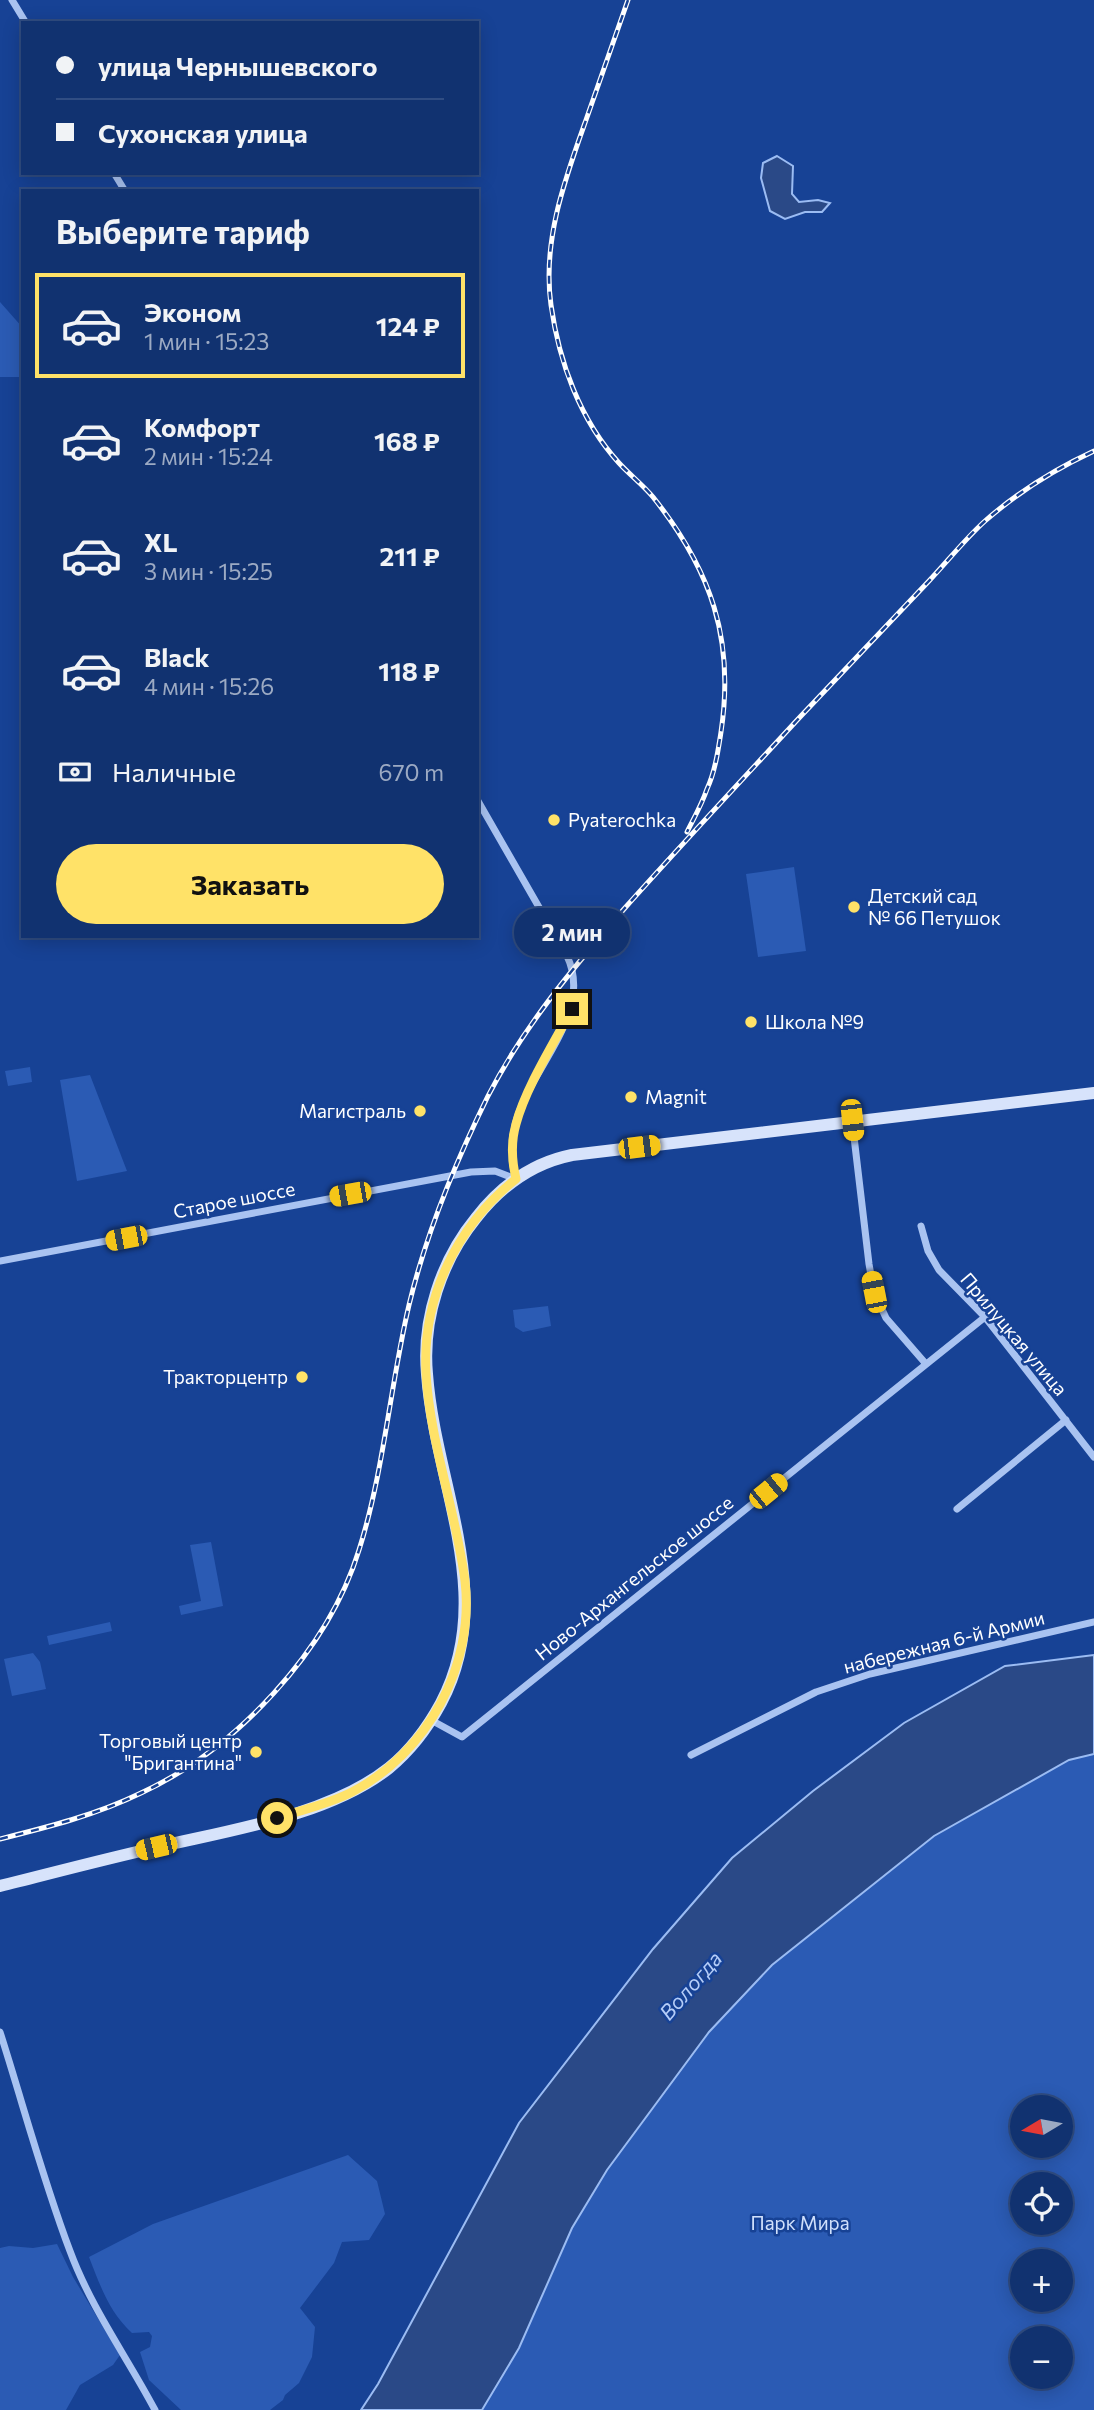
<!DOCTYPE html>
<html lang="ru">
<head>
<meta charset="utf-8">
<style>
  body { margin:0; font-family:Commissioner,sans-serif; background:#1e3e78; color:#f1f3f6; height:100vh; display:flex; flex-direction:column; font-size:26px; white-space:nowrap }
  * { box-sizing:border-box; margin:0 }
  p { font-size:23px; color:#9caac3 }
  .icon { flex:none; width:38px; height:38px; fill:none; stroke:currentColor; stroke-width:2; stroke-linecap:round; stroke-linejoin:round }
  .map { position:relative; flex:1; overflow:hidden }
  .details { position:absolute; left:21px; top:189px; width:458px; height:749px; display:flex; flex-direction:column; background:#113270; border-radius:0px; box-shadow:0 4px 18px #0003,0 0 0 2px #304d83 }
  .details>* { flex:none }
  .banner { position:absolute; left:21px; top:21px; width:458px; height:154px; border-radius:0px; box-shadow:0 4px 18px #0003,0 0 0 2px #304d83; display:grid; align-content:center; height:154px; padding:0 35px; background:#113270 }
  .needle { width:46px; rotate:260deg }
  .tools { position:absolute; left:1010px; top:2095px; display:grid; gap:14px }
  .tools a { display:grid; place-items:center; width:63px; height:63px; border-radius:50%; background:#113270; box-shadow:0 4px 18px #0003,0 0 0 2px #304d83; font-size:35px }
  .end { position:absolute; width:32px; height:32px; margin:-16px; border:9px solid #ffe268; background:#111; box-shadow:0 0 0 4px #111 }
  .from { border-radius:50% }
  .bubble { position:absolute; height:49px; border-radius:24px; background:#113270; box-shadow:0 4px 18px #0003,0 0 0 2px #304d83; font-size:23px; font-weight:700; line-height:49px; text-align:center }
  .car { position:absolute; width:21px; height:42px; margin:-21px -10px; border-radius:9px; box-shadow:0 0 5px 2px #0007; background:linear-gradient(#f5c518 24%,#345 0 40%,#f5c518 0 76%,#345 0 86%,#f5c518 0) }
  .banner b { display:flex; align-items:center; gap:24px; height:66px; font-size:26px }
  .banner b+b { border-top:2px solid #304d83 }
  .banner i { width:18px; height:18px; background:#f1f3f6 }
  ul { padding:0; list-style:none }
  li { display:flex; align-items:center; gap:21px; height:105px; margin:0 14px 10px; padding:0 21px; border:4px solid transparent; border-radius:0px }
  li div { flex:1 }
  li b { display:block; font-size:26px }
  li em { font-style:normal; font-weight:700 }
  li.selected { border-color:#ffe268 }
  li>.icon { width:63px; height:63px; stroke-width:1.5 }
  h2 { padding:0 35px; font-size:32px; line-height:84px }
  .pay { display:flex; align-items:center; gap:18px; height:77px; padding:0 35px; font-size:26px }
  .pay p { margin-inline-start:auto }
  .primary-button { display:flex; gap:14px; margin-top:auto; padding:14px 35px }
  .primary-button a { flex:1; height:80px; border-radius:42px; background:#ffe268; color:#111; font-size:28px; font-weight:700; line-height:80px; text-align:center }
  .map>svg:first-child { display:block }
  .green { fill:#2b5bb4; fill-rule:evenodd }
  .water { fill:#2a4987; stroke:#9bbcf3; stroke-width:2 }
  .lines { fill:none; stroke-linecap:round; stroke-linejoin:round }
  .street { stroke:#a9c3f1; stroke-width:7 }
  .secondary { stroke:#d7e3fb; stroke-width:12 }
  .rail-casing { stroke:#fff; stroke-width:5 }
  .rail { stroke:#174295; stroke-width:2.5; stroke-dasharray:8; stroke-linecap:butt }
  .route { stroke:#ffe268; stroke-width:9 }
  .poi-dot { fill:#ffe268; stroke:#174295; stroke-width:2.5 }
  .labels { text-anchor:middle; stroke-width:5; stroke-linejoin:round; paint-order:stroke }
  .poi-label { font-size:19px; fill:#fff; stroke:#174295; text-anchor:start }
  .street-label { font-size:19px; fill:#fff; stroke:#174295 }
  .park-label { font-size:19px; fill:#d0e0fc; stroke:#174295 }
  .water-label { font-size:21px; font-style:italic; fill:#b5cdf8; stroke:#174295 }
</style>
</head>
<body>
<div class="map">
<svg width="1094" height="2410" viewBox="0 0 1094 2410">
  <rect width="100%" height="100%" fill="#174295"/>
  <path class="green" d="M0,302L23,328V377H0Z
    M794,867L806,951L758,957L746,874Z
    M30,1067L32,1082L8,1086L5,1071Z
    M90,1075L127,1171L77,1181L60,1080Z
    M548,1306L551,1326L523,1332L515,1327L513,1310Z
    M211,1542L223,1606L181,1615L179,1606L201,1601L190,1545Z
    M110,1622L112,1631L49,1645L47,1636Z
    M33,1653L40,1662L46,1689L12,1696L4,1659Z
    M1094,1754V2410H482L519,2348L572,2228L607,2170L709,2032L772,1965L934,1836L1069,1760ZM1022,2107H1060V2146H1022ZM1022,2184H1060V2222H1022ZM1022,2261H1060V2300H1022ZM1022,2338H1060V2376H1022Z
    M348,2155L377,2181L385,2214L369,2240L342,2242L334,2263L300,2308L315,2327L312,2357L299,2383L285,2395L283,2400L270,2410H181L149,2380L140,2352L150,2347L152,2336L149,2332L132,2333C109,2312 100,2285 89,2257L153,2224Z
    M57,2244L73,2277L120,2355L113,2365L80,2385L66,2410H0V2248L9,2246L33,2248Z"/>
  <path class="water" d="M777,156L793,166L792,194L799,202L818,200L830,203L822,212H805L785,219L770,211L761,178L763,163Z
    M1094,1655V1754L1069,1760L934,1836L772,1965L709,2032L607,2170L572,2228L519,2348L482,2410H361L378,2384L519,2123L653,1949L732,1858L813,1791L904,1723L1005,1666Z"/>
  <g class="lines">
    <path class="street" d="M12,0L26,23
      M114,173L125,191
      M478,801L567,956C595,1014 528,1070 515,1125C511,1142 512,1162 516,1179
      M852,1120L869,1264L874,1292L886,1318L926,1364
      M921,1226L928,1251L939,1270L985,1317L1094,1457
      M0,1261L471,1172L495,1171L516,1179
      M957,1509L1066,1420
      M431,1720L462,1737L985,1317
      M691,1755L816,1692L870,1674L1094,1622
      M0,2032C23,2104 43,2180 70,2251C91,2308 127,2357 155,2410"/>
    <path class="secondary" d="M0,1886C52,1873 105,1859 158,1847C231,1830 330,1815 389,1768C411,1750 428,1727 441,1703C498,1596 435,1485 427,1374C422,1319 441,1261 476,1218C501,1186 532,1163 572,1155L1094,1093"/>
    <g class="rail-casing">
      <path id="rail" d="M628,0C614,40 600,80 586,120C565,179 542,241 551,305C559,362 580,420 619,463C630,475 643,485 653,497C711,570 735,639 721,732C718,751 715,772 707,789C702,804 694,818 687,832
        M0,1839C48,1827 96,1815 141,1793C236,1749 328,1651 359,1550C384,1471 390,1386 409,1305C426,1234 456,1161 488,1096C524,1026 573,968 624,909C682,844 741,781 800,717C843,672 885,627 928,582C947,562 965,539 985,521C1017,493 1055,469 1094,451"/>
    </g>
    <use href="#rail" class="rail"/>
  </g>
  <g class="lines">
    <path class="route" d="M277,1818C302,1810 329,1804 352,1792C427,1753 475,1666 465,1581C456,1511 430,1443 426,1373C422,1297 457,1226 516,1179C512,1162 511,1141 516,1124C526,1087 554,1043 572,1009"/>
  </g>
  <g class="poi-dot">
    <circle cx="554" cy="820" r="7"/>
    <circle cx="854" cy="907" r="7"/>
    <circle cx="751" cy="1022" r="7"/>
    <circle cx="631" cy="1097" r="7"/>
    <circle cx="420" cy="1111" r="7"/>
    <circle cx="302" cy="1377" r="7"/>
    <circle cx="256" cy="1752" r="7"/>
  </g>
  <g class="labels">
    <g class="poi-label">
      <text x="568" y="827">Pyaterochka</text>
      <text x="868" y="903">Детский сад<tspan x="868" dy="22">№ 66 Петушок</tspan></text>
      <text x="765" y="1029">Школа №9</text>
      <text x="645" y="1104">Magnit</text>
      <text x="406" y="1118" text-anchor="end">Магистраль</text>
      <text x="288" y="1384" text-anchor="end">Тракторцентр</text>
      <text x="242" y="1748" text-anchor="end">Торговый центр<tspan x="242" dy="22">"Бригантина"</tspan></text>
    </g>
    <g class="street-label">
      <text transform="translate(234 1200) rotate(-11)" y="7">Старое шоссе</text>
      <text transform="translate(1014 1334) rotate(50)" y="7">Прилуцкая улица</text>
      <text transform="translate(634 1578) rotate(-39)" y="7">Ново-Архангельское шоссе</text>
      <text transform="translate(944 1642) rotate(-14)" y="7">набережная 6-й Армии</text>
    </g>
    <g class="park-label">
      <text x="800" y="2230">Парк Мира</text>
    </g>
    <g class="water-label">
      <text transform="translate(691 1986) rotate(-49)" y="7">Вологда</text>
    </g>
  </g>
</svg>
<div class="tools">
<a><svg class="needle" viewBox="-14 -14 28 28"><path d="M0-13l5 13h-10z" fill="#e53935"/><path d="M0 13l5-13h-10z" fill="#9caac3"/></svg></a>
<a><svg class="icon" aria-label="locate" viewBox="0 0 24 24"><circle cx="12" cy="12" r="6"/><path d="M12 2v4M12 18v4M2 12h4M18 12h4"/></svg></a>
<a>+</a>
<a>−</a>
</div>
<i class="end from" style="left:277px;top:1818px"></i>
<i class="end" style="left:572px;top:1009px"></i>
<div class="bubble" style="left:514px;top:908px;width:116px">2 мин</div>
<i class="car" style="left:852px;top:1120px;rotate:174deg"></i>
<i class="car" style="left:639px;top:1147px;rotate:83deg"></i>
<i class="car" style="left:350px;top:1194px;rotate:260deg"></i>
<i class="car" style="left:126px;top:1238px;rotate:259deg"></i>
<i class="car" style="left:874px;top:1292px;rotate:349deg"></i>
<i class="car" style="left:768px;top:1491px;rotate:51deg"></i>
<i class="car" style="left:156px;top:1847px;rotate:257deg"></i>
<div class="banner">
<b><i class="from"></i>улица Чернышевского</b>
<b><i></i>Сухонская улица</b>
</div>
<section class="details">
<h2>Выберите тариф</h2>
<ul>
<li class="selected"><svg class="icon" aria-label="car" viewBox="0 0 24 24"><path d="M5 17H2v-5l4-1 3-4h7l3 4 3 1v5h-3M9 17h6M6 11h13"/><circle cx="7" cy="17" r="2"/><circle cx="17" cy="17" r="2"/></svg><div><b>Эконом</b><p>1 мин · 15:23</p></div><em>124 ₽</em></li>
<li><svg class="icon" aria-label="car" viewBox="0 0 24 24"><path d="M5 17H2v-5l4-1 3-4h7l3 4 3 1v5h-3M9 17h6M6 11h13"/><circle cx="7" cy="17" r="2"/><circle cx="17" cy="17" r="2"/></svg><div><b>Комфорт</b><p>2 мин · 15:24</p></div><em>168 ₽</em></li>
<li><svg class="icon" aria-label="car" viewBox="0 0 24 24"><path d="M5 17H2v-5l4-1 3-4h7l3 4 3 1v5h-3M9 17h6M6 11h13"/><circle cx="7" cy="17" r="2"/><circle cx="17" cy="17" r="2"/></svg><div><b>XL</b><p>3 мин · 15:25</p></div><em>211 ₽</em></li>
<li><svg class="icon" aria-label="car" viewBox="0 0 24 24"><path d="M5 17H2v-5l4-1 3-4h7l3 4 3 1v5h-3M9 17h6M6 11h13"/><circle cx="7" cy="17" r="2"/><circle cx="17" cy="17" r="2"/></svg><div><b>Black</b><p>4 мин · 15:26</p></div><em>118 ₽</em></li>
</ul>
<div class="pay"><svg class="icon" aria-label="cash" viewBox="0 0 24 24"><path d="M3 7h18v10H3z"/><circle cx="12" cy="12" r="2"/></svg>Наличные<p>670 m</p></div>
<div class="primary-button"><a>Заказать</a></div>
</section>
</div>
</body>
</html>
